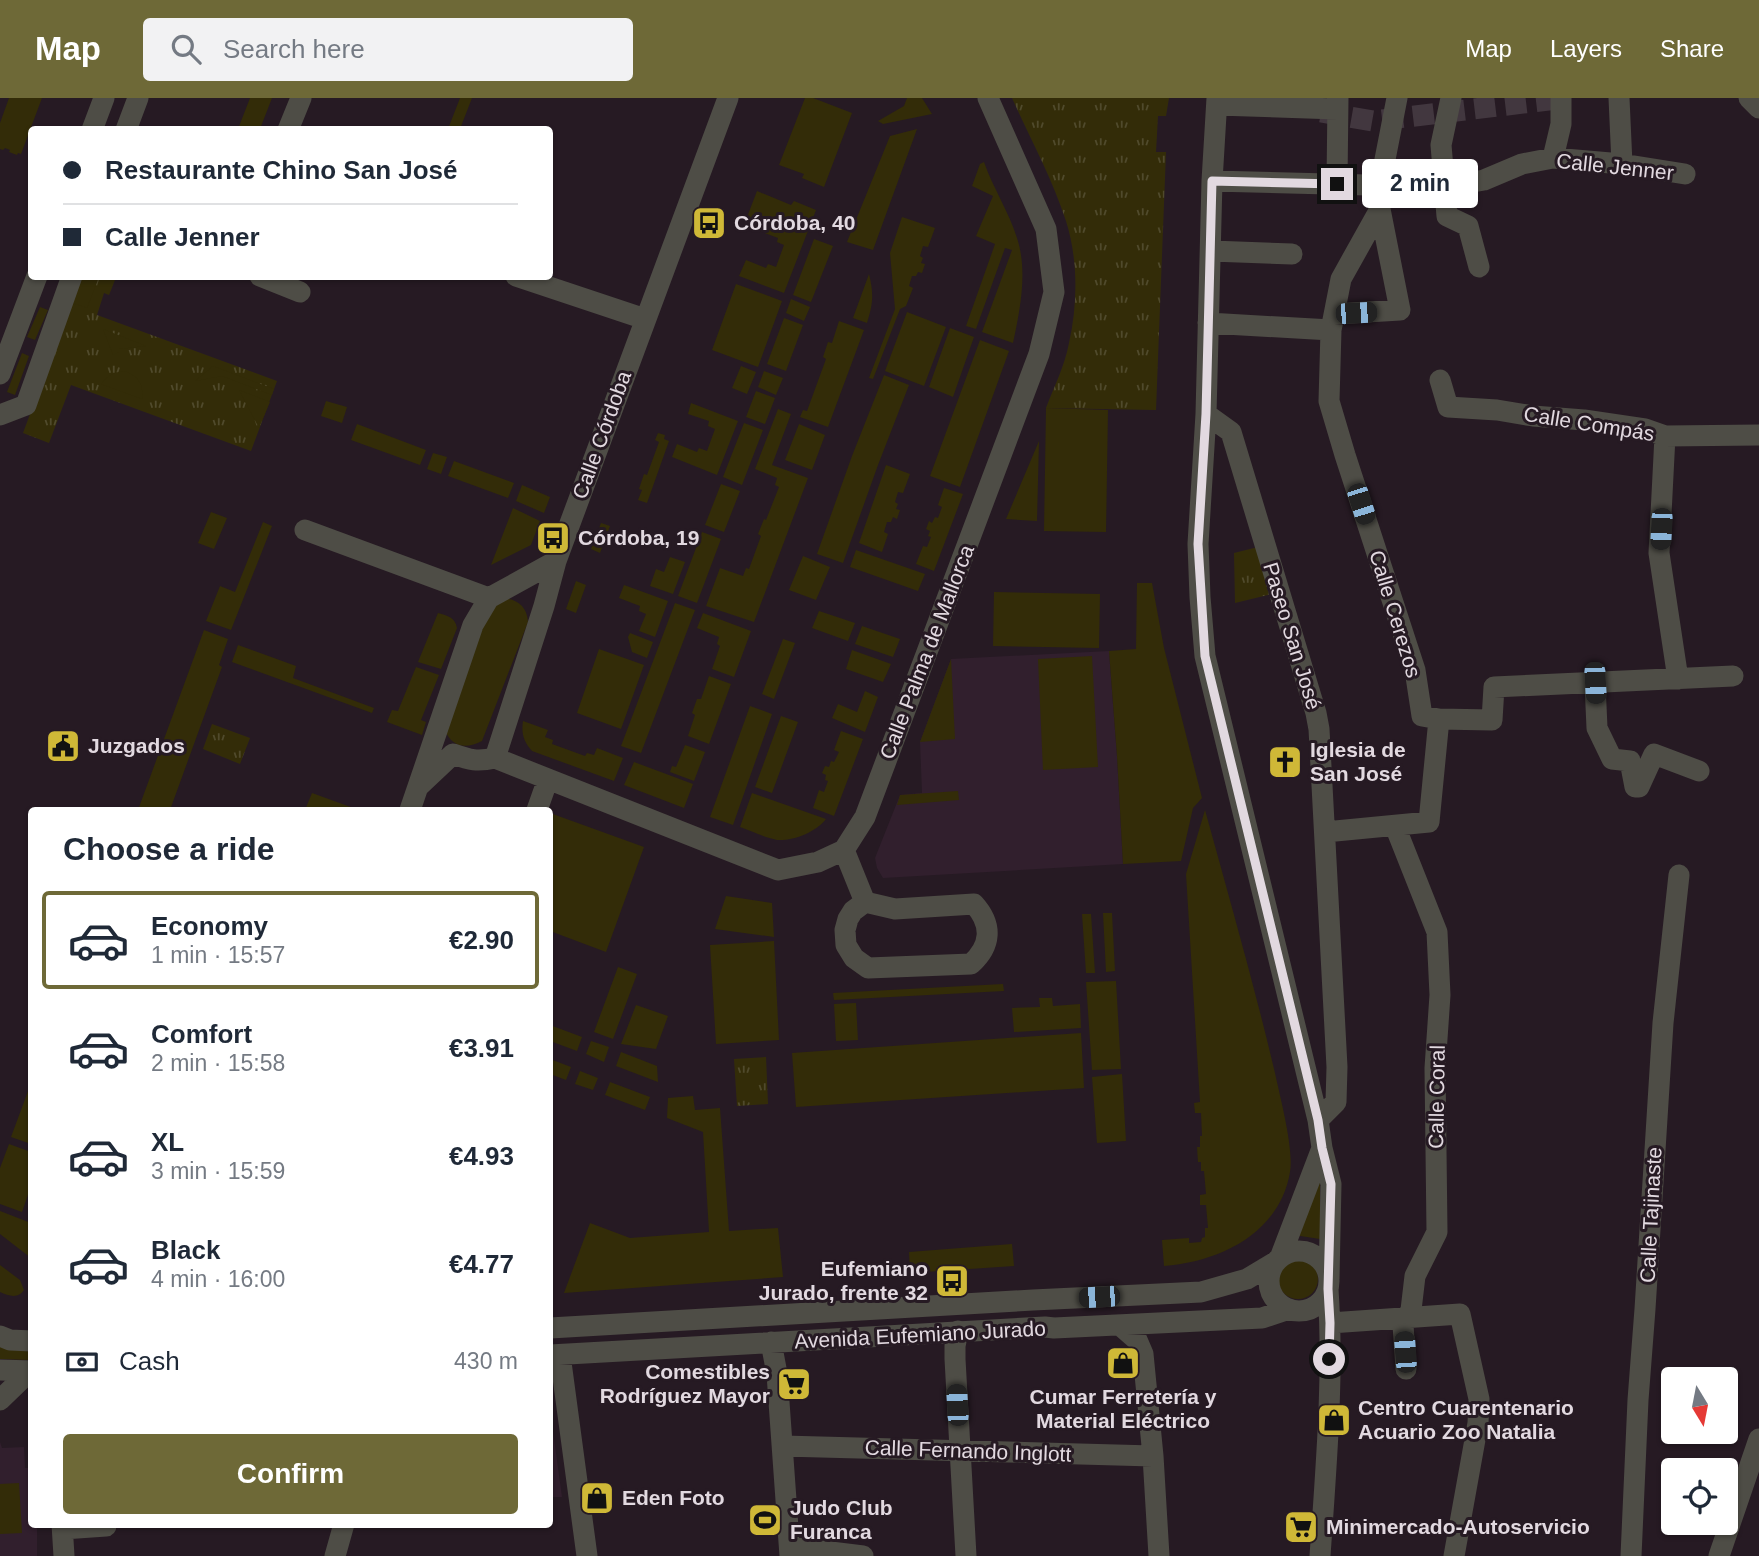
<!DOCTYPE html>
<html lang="en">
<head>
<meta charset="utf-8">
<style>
  body { margin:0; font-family:Arial,sans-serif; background:#f2f2f3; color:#1f2937; height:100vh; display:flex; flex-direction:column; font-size:26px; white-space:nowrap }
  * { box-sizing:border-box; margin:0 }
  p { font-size:23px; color:#747a83 }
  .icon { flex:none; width:38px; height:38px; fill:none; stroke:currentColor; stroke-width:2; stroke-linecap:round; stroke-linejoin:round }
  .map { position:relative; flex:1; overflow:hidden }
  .drawer { position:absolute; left:28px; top:709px; width:525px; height:721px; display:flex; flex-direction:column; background:#fff; border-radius:7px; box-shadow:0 2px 5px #0004 }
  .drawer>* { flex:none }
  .guide { position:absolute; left:28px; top:28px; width:525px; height:154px; border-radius:7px; box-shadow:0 2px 5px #0004; display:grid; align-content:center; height:154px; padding:0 35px; background:#fff }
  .needle { width:46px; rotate:170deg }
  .fabs { position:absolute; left:1661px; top:1269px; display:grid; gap:14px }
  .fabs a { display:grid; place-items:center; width:77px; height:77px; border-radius:7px; background:#fff; box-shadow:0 2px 5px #0004; font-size:35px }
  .end { position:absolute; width:32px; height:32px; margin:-16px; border:9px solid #e2d9e0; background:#111; box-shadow:0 0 0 4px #111 }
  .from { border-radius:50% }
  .bubble { position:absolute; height:49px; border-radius:7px; background:#fff; box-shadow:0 2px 5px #0004; font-size:23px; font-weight:600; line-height:49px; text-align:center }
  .car { position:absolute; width:21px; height:42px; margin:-21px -10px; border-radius:9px; box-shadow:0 0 5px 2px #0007; background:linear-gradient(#222 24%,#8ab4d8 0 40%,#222 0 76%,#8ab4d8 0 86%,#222 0) }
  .guide b { display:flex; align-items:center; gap:24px; height:66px; font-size:26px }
  .guide b+b { border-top:2px solid #e0e1e3 }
  .guide i { width:18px; height:18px; background:#1f2937 }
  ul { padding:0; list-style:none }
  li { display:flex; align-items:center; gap:21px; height:98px; margin:0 14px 10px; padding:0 21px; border:4px solid transparent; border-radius:7px }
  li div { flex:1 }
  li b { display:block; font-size:26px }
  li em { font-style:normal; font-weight:600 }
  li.current { border-color:#6e6937 }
  li>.icon { width:63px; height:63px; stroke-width:1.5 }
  h2 { padding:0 35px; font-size:32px; line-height:84px }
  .pay { display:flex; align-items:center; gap:18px; height:77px; padding:0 35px; font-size:26px }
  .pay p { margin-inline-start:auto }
  .primary-button { display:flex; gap:14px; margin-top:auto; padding:14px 35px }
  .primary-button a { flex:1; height:80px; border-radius:7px; background:#6e6937; color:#fff; font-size:28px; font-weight:600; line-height:80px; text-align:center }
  header { display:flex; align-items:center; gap:42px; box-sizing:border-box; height:98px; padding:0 35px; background:#6e6937; color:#fff }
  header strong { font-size:33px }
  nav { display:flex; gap:38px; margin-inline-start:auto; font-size:24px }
  .search { width:490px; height:63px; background:#f2f2f3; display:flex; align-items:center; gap:18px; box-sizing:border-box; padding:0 24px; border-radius:7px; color:#747a83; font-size:26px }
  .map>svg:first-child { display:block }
  .built { fill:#311f2d }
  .grass { fill:url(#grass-tufts) }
  .garden { fill:#332c08 }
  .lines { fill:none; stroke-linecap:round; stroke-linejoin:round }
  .highway-tunnel { stroke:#42373f; stroke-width:21; stroke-dasharray:21 10; stroke-linecap:butt }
  .minor { stroke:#4e4d46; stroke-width:21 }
  .route { stroke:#e2d9e0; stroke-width:9 }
  .labels { text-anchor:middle; stroke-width:6; stroke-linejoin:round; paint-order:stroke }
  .street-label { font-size:21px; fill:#e2d9e0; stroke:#261a23 }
  .poi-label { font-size:21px; font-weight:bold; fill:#e2d9e0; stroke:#261a23; text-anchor:start }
</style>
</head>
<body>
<header>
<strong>Map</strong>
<div class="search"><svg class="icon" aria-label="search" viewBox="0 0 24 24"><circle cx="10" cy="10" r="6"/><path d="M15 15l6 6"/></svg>Search here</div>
<nav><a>Map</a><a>Layers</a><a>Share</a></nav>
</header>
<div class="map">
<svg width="1759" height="1458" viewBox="0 0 1759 1458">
  <defs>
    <pattern id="grass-tufts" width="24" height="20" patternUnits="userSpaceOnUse" patternTransform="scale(1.75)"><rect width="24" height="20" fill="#332c08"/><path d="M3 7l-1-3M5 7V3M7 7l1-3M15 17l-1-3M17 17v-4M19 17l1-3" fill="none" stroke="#504a2c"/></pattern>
  </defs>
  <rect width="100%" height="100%" fill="#261a23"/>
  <path class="built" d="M1109,553L1117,658L1123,766L883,780L877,770L875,760L900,697L922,695L920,644L951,561Z
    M550,1311L562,1399H550Z
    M0,1344L2,1350L24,1349L25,1370H31L32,1426H37V1458H0Z"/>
  <path class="grass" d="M1012,0H1169L1166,18H1158L1156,54H1166L1156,312L1046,310C1054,289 1065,267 1069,245C1078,205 1078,161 1066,123C1052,80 1030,40 1012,0Z
    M81,179H111L110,180L115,182L109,197L104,195L97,217L277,283L251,353L71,287L49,345L23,335Z
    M1258,449L1272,496L1235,505L1234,455Z
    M212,626L250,640L240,666L203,651Z
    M766,959L768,1006L737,1008L734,961Z"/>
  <path class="garden" d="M9,0H42L21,56L18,55L17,57L9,54L10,52L5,50L3,52L0,51V25Z
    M250,0H272L260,31H238Z
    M460,0H472L460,31H448Z
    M805,0H813L852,15L824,89L802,80L804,76L779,67Z
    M907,0H922L932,16L883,26L878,23L904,8Z
    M917,31L873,152L847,144L890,38Z
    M984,64C993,90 1009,114 1017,140C1028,173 1020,212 1013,245L982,234L1012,152L1005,150L976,231L966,228L995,146L976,138L993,98L972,88L980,66Z
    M757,93L791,107L794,103L816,112L784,195L739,178L746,162L766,170L768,166L776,169L784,147L777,144L778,140L744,127Z
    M902,119L935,130L928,149L923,148L920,158L923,160L921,165L925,166L922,175L918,174L916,178H912L909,188L913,190L906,208L900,211L873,281L869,280L895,211L890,155Z
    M814,141L833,148L811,204L793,197Z
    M869,176C874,196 873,206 867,225L853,220Z
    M83,179H99L87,210L73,205Z
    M736,186L782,203L758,269L712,252Z
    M791,201L810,209L804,223L786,215Z
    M40,209L48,212L35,242L27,239Z
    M907,214L946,229L924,288L885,273Z
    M784,220L803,227L786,273L767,266Z
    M839,223L864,232L828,329L800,319L803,312L807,313L826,261L823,259L828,244L832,245Z
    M950,230L974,239L953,299L929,289Z
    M103,231L146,248L119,251V254L113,257Z
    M980,242L1009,253L960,389L930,378Z
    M22,255L29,258L15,297L7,294Z
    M213,268L274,291L272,297L222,278L195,283Z
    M741,268L756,274L747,296L732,290Z
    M124,273C138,277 144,287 142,301L101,286C108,277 113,275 124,273Z
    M764,273L783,280L776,297L758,289Z
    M884,277L909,287L878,367L843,465L817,456L852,358Z
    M239,292L270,304L259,330Z
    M756,293L775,300L765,326L746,319Z
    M326,303L347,309L342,325L321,318Z
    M691,305L738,323L717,377L672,359L677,346L697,354L699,350L707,353L715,331L708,328L709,323L688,316Z
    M1046,310L1108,312L1106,434L1044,433Z
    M778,311L791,316L772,367L808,380L754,524L706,508L720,470L743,478L746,470L749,471L761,438L758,436L764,421L766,422L779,389L775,387L777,380L755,371Z
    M744,325L763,332L742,387L723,379Z
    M357,326L426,352L420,367L351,342Z
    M799,326L825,337L812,372L785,362Z
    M658,335L665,337L664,341L669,343L647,405L638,402L642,392L639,391L644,376L647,377L659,344L655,342Z
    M1039,343L1037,423L1006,421Z
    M433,355L447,359L441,376L427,371Z
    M454,363L514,385L508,400L448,378Z
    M886,367L910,376L903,395L898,394L895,404L898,406L896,411L900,412L897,421L893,419L891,424H887L884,434L888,436L882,454L859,445Z
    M721,386L740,393L724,434L705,427Z
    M522,387L550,399L544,415L516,403Z
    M944,390L963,396L934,473L916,466L923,448L927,449L931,439L928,438L930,433L926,431L929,423L932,425L935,419L938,420L942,409L938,407Z
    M513,410L540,423L531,447L491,467Z
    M211,414L227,420L214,451L198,445Z
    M263,424L272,428L231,532L206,523L220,488L235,494Z
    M601,425L610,428L600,455L591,451Z
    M702,434L721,441L697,505L678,498Z
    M856,452L925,476L918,493L850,469Z
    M803,458L830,469L816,502L789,492Z
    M670,459L685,464L673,496L650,488L656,471L664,474Z
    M576,483L586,487L576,515L566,511Z
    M1137,485H1152L1164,550L1202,700L1193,710L1181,763L1123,766L1117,658L1109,553L1136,551Z
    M624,487L668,503L655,539L639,533L646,516L639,513L640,508L619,500Z
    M994,494L1100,496L1099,550L993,548Z
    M502,500C517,501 527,508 528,524L482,643C467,651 452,650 445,632L485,512Z
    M675,505L695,512L641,655L621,648Z
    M819,513L855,525L848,543L812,530Z
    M438,515C448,518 455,519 457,530L441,571L418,564Z
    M703,515L751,533L734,579L712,571L720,548L717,546L719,539L697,530Z
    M862,528L900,541L893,559L855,546Z
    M204,532L228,541L219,567L222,569L170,712H138Z
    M630,535L653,544L647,560L632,554L628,539Z
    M783,541L795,545L774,601L762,596Z
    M238,547L296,568L293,580L374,610L372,615L232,564Z
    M599,551L644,567L621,631L577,615Z
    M852,552L891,566L883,584L846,571Z
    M1092,558L1098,669L1043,672L1038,561Z
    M951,561L955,641L920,644Z
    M416,569L439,577L421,622L426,624L422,637L387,624L392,612L398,613Z
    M709,578L731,586L709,646L688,638L695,617L692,615L697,601H701Z
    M865,593L878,599L865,634L832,620L838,606L857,614Z
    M750,608L772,616L733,727L710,719Z
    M781,618L798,624L772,695L755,689Z
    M523,623L548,632L545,639L553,642L552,646L585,658L587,655L594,657L597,650L623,660L614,683L532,653C524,644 521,636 523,623Z
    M841,633L863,641L834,718L813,710L819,692L824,694L828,683L825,682L826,677L822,675L825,668L829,669L831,663L834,664L839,654L834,652Z
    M685,647L705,654L694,683L670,674L672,668L676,669Z
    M634,664L693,686L684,710L624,687Z
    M958,693L959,702L897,707L900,697Z
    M312,695L359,712H305Z
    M752,695L826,721C816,734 794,743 777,742C765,740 752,733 740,729Z
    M1205,712C1229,799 1254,886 1275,975C1280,999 1294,1051 1290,1074C1280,1135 1220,1164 1164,1168L1162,1142L1189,1140V1145L1201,1144L1202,1140L1205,1139V1130H1208L1206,1107H1200V1097L1206,1096L1204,1073H1201V1064H1198L1197,1049H1200V1038H1202L1201,1015H1195L1194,1005L1200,1004L1186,776Z
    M550,715L644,749L606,854L550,833Z
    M726,798L772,805L774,839L715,831Z
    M1103,815H1112L1115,873L1106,874Z
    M1082,816H1091L1095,875H1086Z
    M774,843L779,942L716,946L710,847Z
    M618,869L637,876L613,941L594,934Z
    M1116,883L1121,971L1092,972L1086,884Z
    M1003,886L1004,893L834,902L833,895Z
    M1039,900H1052L1053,908L1080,906L1081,930L1014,934L1012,910L1040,909Z
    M856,905L858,942L836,943L834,906Z
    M636,907L668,918L656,951L621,946Z
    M550,927L582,939L577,953L550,943Z
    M1081,935L1084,990L796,1009L792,955Z
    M591,943L609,949L604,964L586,956Z
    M621,954L657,968L658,984L616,968Z
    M550,961L571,969L566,982L550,976Z
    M580,973L598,980L593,992L575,986Z
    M1122,976L1126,1043L1097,1045L1092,979Z
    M610,984L650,999L645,1012L605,997Z
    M31,985V1046L11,1039Z
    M693,998L695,1012L720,1010L729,1133L778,1130L783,1179L564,1195L590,1125L630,1140L709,1134L703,1034L667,1020L668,1000Z
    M9,1046L31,1054V1088L22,1114L0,1106V1070Z
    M1320,1081V1141L1294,1137Z
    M0,1113L31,1125V1160L0,1136Z
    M1012,1146L1014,1168L910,1175L909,1154Z
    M1278 1181a20 20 0 1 1 40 0a20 20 0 1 1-40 0Z
    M0,1167L20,1182L24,1192C18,1201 9,1198 0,1194Z
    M0,1248L31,1254V1262L0,1261Z
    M19,1385L22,1435L0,1436V1386Z"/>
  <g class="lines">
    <path class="highway-tunnel" d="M1321,14L1373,23L1566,0"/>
    <path class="minor" d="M1217,0L1212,83L1206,316L1198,446L1200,499L1205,558L1318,1022L1322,1050L1331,1086L1329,1181
      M1451,0L1441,47L1447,118L1468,128L1479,169
      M1619,0L1622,66
      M1749,0L1759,10
      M1217,7L1337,11
      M92,32L104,0
      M126,32L138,0
      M288,32L301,0
      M1553,60L1561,26V0
      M1212,83L1445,89L1484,82L1522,66L1553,60L1622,66L1685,76
      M1337,85L1338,0
      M1211,153L1292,156
      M260,178L300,194
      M516,178L645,221
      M1334,216L1400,212L1380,111
      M1208,225L1331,232
      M0,276L37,178
      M1440,282L1448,309L1497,312L1533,318L1584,322L1645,331L1665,338L1759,337
      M1206,316L1231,334L1316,615L1319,631L1337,969L1336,1004L1318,1022
      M0,317L26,307L72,178
      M1665,338L1659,455L1678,581
      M305,432L489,500
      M1595,585L1597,630L1612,661L1630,663L1635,689H1639L1654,656L1699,673
      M1439,621L1492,622L1494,589L1733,578
      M495,660L778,772L818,764L844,752L865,719L1039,256L1054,194L1046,131L988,0
      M495,660L544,508L556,463L728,0
      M420,687L453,656C470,662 477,664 495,660
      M410,712L473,527L489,500L556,463
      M537,712L548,681
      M1395,728L1437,834L1440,897L1435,970L1437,1134L1415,1178L1411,1212L1403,1227L1406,1271
      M1325,734L1429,724L1439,621L1422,618L1415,572L1345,357L1329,303L1331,232L1341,181L1380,111V87L1397,0
      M844,752L865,804L895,811L974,806C993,827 991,848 971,866L868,870L854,860L846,847L845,832L848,821L853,813L865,804
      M1269 1183a30 30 0 1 1 60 0a30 30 0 1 1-60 0Z
      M1280,1160L1322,1050
      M1330,1225L1460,1216L1479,1301L1478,1325L1454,1458
      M1121,1228L1137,1242L1143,1256L1153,1358L1159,1458
      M550,1230L1033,1202L1201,1194L1247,1181L1277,1163
      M958,1233L955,1248V1261L966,1458
      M0,1238L10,1242L32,1243
      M771,1244L777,1276L790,1458
      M550,1257L1045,1229L1054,1230L1262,1220L1289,1211
      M560,1257L587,1458
      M0,1272L32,1273
      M0,1302L30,1273
      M783,1348L1153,1358
      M62,1426L64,1458
      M63,1431L106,1428
      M790,1449L863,1458
      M335,1458L344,1426
      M1320,1458C1326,1369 1334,1280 1328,1191
      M1631,1458L1638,1302L1645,1211L1663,925L1679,777
      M1719,1458L1759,1341"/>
  </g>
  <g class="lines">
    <path class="route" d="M1329,1261L1330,1225L1328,1191L1331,1086L1322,1050L1318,1022L1205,558L1198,446L1206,316L1212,83L1337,86"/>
  </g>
  <defs>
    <g id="bus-square" transform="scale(1.75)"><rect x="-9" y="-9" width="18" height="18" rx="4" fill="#cfb837" stroke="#261a23"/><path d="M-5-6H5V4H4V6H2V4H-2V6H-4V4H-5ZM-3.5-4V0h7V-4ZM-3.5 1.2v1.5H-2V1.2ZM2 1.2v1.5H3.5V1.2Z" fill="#111"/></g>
    <g id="civic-square" transform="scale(1.75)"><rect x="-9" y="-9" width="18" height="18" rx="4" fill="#cfb837" stroke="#261a23"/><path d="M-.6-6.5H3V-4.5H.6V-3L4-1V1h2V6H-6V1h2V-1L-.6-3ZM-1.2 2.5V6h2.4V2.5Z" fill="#111"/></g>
    <g id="church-square" transform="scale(1.75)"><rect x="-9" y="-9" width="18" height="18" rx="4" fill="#cfb837" stroke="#261a23"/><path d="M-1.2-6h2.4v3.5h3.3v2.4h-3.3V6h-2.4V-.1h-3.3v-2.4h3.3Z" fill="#111"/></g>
    <g id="shop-square" transform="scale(1.75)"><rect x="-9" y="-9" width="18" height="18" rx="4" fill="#cfb837" stroke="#261a23"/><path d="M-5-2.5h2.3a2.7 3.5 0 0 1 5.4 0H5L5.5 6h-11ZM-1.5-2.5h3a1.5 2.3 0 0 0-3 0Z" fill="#111"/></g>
    <g id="supermarket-square" transform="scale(1.75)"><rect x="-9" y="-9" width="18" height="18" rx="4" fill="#cfb837" stroke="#261a23"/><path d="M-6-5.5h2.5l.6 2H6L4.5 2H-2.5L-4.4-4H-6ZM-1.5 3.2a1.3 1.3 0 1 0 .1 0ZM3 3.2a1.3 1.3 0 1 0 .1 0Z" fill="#111"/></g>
    <g id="stadium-square" transform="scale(1.75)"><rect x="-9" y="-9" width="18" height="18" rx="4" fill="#cfb837" stroke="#261a23"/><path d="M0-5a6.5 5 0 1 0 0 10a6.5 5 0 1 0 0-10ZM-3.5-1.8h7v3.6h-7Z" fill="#111"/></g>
  </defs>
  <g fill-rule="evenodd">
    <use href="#bus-square" x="709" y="125"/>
    <use href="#bus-square" x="553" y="440"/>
    <use href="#civic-square" x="63" y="648"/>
    <use href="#church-square" x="1285" y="664"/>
    <use href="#bus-square" x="952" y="1183"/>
    <use href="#shop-square" x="1123" y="1265"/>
    <use href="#supermarket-square" x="794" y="1286"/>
    <use href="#shop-square" x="1334" y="1322"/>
    <use href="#shop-square" x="597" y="1400"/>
    <use href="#stadium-square" x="765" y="1422"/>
    <use href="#supermarket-square" x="1301" y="1429"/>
  </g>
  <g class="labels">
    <g class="street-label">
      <text transform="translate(1615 69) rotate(6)" y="7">Calle Jenner</text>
      <text transform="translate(1589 326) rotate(9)" y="7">Calle Compás</text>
      <text transform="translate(602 337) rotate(-70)" y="7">Calle Córdoba</text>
      <text transform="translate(1395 516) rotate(73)" y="7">Calle Cerezos</text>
      <text transform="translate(1292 538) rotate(73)" y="7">Paseo San José</text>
      <text transform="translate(927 554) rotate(-69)" y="7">Calle Palma de Mallorca</text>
      <text transform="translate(1437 999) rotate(-89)" y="7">Calle Coral</text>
      <text transform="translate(1651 1117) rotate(-87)" y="7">Calle Tajinaste</text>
      <text transform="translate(920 1237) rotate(-3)" y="7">Avenida Eufemiano Jurado</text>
      <text transform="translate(968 1353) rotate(2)" y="7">Calle Fernando Inglott</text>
    </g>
    <g class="poi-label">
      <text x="734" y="132">Córdoba, 40</text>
      <text x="578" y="447">Córdoba, 19</text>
      <text x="88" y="655">Juzgados</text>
      <text x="1310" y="659">Iglesia de<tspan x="1310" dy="24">San José</tspan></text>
      <text x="928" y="1178" text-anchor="end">Eufemiano<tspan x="928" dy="24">Jurado, frente 32</tspan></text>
      <text x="770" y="1281" text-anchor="end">Comestibles<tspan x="770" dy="24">Rodríguez Mayor</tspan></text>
      <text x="1123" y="1306" text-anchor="middle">Cumar Ferretería y<tspan x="1123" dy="24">Material Eléctrico</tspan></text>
      <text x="1358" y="1317">Centro Cuarentenario<tspan x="1358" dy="24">Acuario Zoo Natalia</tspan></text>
      <text x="622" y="1407">Eden Foto</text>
      <text x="790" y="1417">Judo Club<tspan x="790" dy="24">Furanca</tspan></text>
      <text x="1326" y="1436">Minimercado-Autoservicio</text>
    </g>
  </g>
</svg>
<div class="fabs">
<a><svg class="needle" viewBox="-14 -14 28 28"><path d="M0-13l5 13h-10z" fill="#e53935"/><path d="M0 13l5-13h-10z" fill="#747a83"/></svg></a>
<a><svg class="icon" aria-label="locate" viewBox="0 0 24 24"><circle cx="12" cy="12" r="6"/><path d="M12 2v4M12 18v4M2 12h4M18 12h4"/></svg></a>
</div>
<i class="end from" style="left:1329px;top:1261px"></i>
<i class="end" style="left:1337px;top:86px"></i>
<div class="bubble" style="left:1362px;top:61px;width:116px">2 min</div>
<i class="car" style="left:1356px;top:215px;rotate:87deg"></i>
<i class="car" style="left:1361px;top:406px;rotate:162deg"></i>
<i class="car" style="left:1661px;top:431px;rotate:183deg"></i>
<i class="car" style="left:1595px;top:585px;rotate:177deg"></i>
<i class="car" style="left:1099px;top:1199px;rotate:267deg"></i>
<i class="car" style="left:1405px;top:1254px;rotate:356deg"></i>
<i class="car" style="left:957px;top:1307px;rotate:357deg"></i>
<div class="guide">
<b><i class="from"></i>Restaurante Chino San José</b>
<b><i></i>Calle Jenner</b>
</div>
<section class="drawer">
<h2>Choose a ride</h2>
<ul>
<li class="current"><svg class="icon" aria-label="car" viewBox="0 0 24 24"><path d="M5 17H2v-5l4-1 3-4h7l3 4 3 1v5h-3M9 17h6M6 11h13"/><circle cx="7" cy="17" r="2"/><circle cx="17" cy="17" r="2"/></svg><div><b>Economy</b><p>1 min · 15:57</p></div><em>€2.90</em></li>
<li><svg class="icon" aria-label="car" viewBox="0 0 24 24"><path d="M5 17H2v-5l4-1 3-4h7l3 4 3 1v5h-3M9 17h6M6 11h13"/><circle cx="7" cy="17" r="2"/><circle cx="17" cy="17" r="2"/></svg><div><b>Comfort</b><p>2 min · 15:58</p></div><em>€3.91</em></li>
<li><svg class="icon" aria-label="car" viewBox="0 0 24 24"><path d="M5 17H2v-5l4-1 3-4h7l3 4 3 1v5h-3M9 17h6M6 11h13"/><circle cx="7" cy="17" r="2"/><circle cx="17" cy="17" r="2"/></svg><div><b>XL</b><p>3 min · 15:59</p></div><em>€4.93</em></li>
<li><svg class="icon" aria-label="car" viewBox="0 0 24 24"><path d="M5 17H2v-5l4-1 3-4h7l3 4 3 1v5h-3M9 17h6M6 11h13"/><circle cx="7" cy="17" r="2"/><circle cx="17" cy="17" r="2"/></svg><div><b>Black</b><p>4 min · 16:00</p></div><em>€4.77</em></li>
</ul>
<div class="pay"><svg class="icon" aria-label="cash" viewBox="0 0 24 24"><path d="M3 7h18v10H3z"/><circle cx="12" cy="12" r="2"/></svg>Cash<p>430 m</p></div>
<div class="primary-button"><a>Confirm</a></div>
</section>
</div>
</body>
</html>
